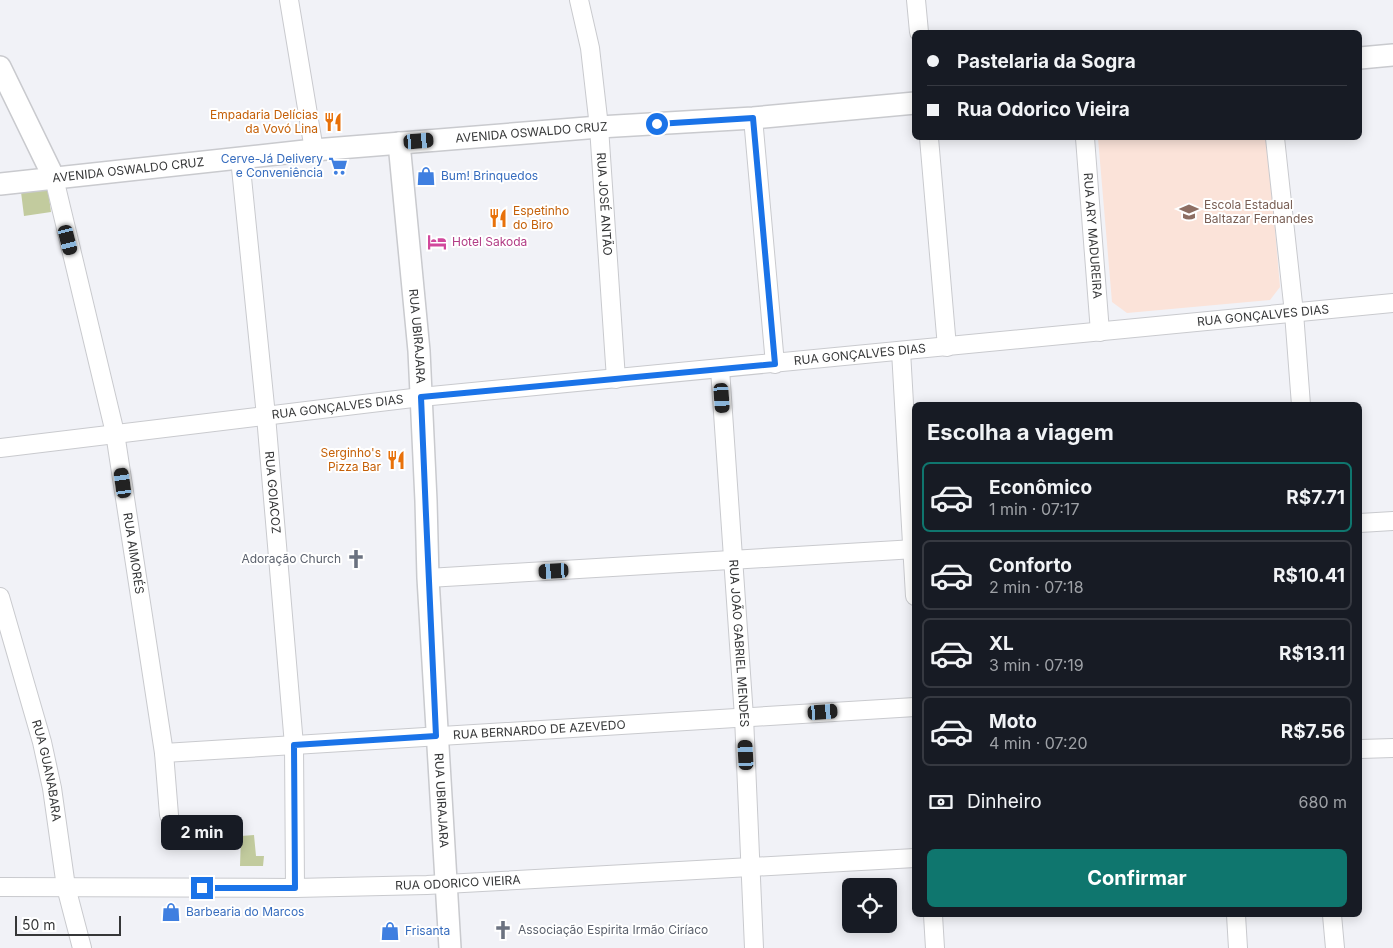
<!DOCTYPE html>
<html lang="pt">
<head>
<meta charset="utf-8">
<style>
  body { margin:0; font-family:Inter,sans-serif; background:#20242c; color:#f1f3f6; height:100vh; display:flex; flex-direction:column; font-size:19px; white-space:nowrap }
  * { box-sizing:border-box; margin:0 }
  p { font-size:16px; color:#9ea1a6 }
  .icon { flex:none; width:28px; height:28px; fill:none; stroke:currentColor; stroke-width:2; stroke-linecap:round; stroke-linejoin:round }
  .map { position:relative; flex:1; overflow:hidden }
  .sheet { position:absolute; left:912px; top:402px; width:450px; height:515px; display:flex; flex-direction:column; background:#171b24; border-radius:8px; box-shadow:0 2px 12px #0003 }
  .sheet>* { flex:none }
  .guide { position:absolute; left:912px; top:30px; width:450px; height:110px; border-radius:8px; box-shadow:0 2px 12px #0003; display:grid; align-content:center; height:110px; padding:0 15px; background:#171b24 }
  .controls { position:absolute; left:842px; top:878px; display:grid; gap:10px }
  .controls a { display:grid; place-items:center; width:55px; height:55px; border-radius:8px; background:#171b24; box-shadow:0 2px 12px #0003; font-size:25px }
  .scale { position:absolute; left:15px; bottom:12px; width:106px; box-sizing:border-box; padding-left:5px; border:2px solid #363738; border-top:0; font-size:14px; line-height:18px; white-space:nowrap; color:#363738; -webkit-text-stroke:4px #fff; paint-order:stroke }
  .end { position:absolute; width:22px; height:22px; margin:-11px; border:6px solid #1a73e8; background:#fff; box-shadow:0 0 0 2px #fff }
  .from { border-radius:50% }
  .bubble { position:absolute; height:35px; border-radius:8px; background:#171b24; box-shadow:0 2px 12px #0003; font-size:16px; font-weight:700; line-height:35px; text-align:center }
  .car { position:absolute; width:15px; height:30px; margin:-15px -8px; border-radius:6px; box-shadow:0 0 4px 1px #0007; background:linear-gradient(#222 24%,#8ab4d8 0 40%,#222 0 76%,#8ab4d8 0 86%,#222 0) }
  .guide b { display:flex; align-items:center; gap:18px; height:48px; font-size:19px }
  .guide b+b { border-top:1px solid #363941 }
  .guide i { width:12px; height:12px; background:#f1f3f6 }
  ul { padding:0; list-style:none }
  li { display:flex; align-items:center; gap:15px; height:70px; margin:0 10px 8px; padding:0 5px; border:2px solid #363941; border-radius:8px }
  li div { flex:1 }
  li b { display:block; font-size:19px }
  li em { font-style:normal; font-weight:700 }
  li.selected { border-color:#0f766e }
  li>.icon { width:45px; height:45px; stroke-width:1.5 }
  h2 { padding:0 15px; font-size:22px; line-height:60px }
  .pay { display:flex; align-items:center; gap:12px; height:55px; padding:0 15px; font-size:19px }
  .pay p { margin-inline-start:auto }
  .primary-button { display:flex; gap:10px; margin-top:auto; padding:10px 15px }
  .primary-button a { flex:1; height:58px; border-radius:8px; background:#0f766e; color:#fff; font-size:20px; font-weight:700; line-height:58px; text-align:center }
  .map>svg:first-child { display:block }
  .education { fill:#fbe3d9 }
  .green { fill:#c2cb9e }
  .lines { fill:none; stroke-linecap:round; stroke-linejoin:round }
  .minor-casing { stroke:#c9cace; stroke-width:20 }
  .major-casing { stroke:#c9cace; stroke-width:24 }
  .minor { stroke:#fff; stroke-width:18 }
  .major { stroke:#fff; stroke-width:21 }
  .route { stroke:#1a73e8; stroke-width:6 }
  .labels { text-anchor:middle; stroke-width:4; stroke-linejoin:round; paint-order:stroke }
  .food-label { font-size:12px; fill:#c56008; stroke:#fff; text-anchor:end }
  .street-label { font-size:12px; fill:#363738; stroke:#fff }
  .shop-label { font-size:12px; fill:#366cbe; stroke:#fff; text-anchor:start }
  .education-label { font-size:12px; fill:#785e54; stroke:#fff; text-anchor:start }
  .hotel-label { font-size:12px; fill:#b23c85; stroke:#fff; text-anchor:start }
  .worship-label { font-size:12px; fill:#5b616d; stroke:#fff; text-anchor:end }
</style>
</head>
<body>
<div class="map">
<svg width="1393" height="948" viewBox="0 0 1393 948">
  <rect width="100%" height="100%" fill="#f1f2f7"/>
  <path class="education" d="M1098,138H1267L1280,287L1270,300L1127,313L1112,302Z"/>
  <path class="green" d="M48,189L51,212L24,216L21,192Z
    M254,835L256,856H264L263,866H240L241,836Z"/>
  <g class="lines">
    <g class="minor-casing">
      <g id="minor">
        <path d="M289,0L314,150"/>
        <path id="s1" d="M579,0L590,48L599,127L616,379"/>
        <path d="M916,0L919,32"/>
        <path d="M753,118L775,364"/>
        <path d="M929,138L947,347"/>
        <path id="s2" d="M1085,138L1100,332"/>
        <path d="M1275,138L1294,313L1301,405"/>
        <path id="s3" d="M240,158L266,416L294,745L295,888"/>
        <path id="s4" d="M54,178L115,433L164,753L169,815"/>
        <path d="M901,351L915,596"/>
        <path id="s5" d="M720,369L744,717L754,948"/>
        <path id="s6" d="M0,448L421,397L1393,303"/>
        <path d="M1360,523L1393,521"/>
        <path d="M428,578L915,549"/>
        <path id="s7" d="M0,597L42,742L52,788L66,887L82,948"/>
        <path d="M1360,749L1393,748"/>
        <path id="s8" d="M164,753L915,707"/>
        <path id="s9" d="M0,887L295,888L427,885L915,858"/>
        <path d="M933,915L935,948"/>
        <path d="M1236,915L1238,948"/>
        <path d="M1332,915L1335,948"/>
      </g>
    </g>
    <g class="major-casing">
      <g id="major">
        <path d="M1360,58L1393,55"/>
        <path d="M0,67L54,178"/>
        <path id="s10" d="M399,143L419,351L426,501L428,578L450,948"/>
        <path id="s11" d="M0,184L314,150L599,127L753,118L915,103"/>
      </g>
    </g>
    <use href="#minor" class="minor"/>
    <use href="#major" class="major"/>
  </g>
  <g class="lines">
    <path class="route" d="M202,888H295L294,745L436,736C430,623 426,510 421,397L775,364L753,118L657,124"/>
  </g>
  <defs>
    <g id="restaurant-bare" transform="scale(1.5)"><path d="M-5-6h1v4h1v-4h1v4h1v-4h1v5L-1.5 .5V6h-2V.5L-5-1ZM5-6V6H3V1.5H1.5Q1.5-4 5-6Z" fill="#e8710a" stroke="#fff" stroke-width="2.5" paint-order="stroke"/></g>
    <g id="supermarket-bare" transform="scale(1.5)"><path d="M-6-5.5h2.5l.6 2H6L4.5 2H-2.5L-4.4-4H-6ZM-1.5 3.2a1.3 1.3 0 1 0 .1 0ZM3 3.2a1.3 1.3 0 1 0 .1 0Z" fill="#3f7fe0" stroke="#fff" stroke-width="2.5" paint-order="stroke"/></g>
    <g id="shop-bare" transform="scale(1.5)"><path d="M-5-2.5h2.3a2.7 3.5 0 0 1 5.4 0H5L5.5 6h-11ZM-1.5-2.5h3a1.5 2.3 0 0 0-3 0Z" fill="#3f7fe0" stroke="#fff" stroke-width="2.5" paint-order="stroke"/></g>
    <g id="school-bare" transform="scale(1.5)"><path d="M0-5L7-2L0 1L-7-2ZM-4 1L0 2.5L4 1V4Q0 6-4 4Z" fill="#8d6e63" stroke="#fff" stroke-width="2.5" paint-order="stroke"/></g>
    <g id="hotel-bare" transform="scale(1.5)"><path d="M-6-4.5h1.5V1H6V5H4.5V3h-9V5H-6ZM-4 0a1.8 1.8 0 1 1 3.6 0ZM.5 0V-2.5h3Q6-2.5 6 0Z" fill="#d1479c" stroke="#fff" stroke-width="2.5" paint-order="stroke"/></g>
    <g id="church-bare" transform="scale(1.5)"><path d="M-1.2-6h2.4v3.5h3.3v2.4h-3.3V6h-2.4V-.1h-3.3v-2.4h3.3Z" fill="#6b7280" stroke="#fff" stroke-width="2.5" paint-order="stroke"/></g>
  </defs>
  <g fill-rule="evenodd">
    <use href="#restaurant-bare" x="333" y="122"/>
    <use href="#supermarket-bare" x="338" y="166"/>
    <use href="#shop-bare" x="426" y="176"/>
    <use href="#school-bare" x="1189" y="212"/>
    <use href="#restaurant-bare" x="498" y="218"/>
    <use href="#hotel-bare" x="437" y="242"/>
    <use href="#restaurant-bare" x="396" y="460"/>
    <use href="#church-bare" x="356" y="559"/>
    <use href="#shop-bare" x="171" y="912"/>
    <use href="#church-bare" x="503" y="930"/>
    <use href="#shop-bare" x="390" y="931"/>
  </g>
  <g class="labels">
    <g class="food-label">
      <text x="318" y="119">Empadaria Delícias<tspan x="318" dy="14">da Vovó Lina</tspan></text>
      <text x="513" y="215" text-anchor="start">Espetinho<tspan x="513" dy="14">do Biro</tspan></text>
      <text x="381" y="457">Serginho's<tspan x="381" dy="14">Pizza Bar</tspan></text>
    </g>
    <g class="street-label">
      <text dy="4" stroke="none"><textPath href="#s11" startOffset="534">AVENIDA OSWALDO CRUZ</textPath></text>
      <text dy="4" stroke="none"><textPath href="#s11" startOffset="129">AVENIDA OSWALDO CRUZ</textPath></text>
      <text dy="4" stroke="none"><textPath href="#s1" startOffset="206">RUA JOSÉ ANTÃO</textPath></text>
      <text dy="4" stroke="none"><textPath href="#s2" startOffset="98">RUA ARY MADUREIRA</textPath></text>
      <text dy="4" stroke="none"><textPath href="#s6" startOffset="1270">RUA GONÇALVES DIAS</textPath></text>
      <text dy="4" stroke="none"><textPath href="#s10" startOffset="194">RUA UBIRAJARA</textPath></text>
      <text dy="4" stroke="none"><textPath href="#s6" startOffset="865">RUA GONÇALVES DIAS</textPath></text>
      <text dy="4" stroke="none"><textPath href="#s6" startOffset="340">RUA GONÇALVES DIAS</textPath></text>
      <text dy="4" stroke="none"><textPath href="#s3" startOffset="336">RUA GOIACOZ</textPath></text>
      <text dy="4" stroke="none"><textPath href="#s4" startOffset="384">RUA AIMORÉS</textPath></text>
      <text dy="4" stroke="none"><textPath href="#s5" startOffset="275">RUA JOÃO GABRIEL MENDES</textPath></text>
      <text dy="4" stroke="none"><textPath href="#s8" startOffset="376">RUA BERNARDO DE AZEVEDO</textPath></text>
      <text dy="4" stroke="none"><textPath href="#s7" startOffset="180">RUA GUANABARA</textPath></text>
      <text dy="4" stroke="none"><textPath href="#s10" startOffset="659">RUA UBIRAJARA</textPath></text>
      <text dy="4" stroke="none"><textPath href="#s9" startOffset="458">RUA ODORICO VIEIRA</textPath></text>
    </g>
    <g class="shop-label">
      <text x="323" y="163" text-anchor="end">Cerve-Já Delivery<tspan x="323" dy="14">e Conveniência</tspan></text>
      <text x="441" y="180">Bum! Brinquedos</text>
      <text x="186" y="916">Barbearia do Marcos</text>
      <text x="405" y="935">Frisanta</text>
    </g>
    <g class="education-label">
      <text x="1204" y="209">Escola Estadual<tspan x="1204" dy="14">Baltazar Fernandes</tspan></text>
    </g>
    <g class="hotel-label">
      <text x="452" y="246">Hotel Sakoda</text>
    </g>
    <g class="worship-label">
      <text x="341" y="563">Adoração Church</text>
      <text x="518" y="934" text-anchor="start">Associação Espirita Irmão Ciríaco</text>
    </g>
  </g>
</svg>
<div class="controls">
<a><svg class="icon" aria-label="locate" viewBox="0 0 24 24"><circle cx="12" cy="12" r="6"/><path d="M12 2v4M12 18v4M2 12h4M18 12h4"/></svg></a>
</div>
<div class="scale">50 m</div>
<i class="end from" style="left:657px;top:124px"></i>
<i class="end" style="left:202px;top:888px"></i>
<div class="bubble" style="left:161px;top:815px;width:82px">2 min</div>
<i class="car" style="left:419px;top:141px;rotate:85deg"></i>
<i class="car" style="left:68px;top:240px;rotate:166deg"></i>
<i class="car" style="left:722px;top:398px;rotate:176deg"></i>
<i class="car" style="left:123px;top:483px;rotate:352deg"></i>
<i class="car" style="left:554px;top:571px;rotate:267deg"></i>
<i class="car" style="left:823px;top:712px;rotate:86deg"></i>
<i class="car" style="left:746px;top:755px;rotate:357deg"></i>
<div class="guide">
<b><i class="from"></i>Pastelaria da Sogra</b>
<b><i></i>Rua Odorico Vieira</b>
</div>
<section class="sheet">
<h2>Escolha a viagem</h2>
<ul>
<li class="selected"><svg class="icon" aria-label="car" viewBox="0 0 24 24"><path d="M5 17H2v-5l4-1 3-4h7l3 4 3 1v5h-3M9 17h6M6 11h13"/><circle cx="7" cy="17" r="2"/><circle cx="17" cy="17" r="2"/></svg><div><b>Econômico</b><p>1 min · 07:17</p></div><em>R$7.71</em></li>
<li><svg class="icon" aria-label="car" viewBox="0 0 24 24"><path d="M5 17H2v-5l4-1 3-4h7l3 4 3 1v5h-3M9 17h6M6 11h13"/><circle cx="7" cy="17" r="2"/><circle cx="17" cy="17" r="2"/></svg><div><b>Conforto</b><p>2 min · 07:18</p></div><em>R$10.41</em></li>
<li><svg class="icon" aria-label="car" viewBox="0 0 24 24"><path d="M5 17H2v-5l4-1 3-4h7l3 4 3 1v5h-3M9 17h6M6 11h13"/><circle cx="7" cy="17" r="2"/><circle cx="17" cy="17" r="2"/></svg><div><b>XL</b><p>3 min · 07:19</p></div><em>R$13.11</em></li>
<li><svg class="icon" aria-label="car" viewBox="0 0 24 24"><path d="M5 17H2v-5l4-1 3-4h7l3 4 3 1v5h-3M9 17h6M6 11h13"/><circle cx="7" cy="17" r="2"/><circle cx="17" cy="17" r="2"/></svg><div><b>Moto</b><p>4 min · 07:20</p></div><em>R$7.56</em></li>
</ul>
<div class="pay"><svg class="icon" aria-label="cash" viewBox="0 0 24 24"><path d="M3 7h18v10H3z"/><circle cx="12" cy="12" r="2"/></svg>Dinheiro<p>680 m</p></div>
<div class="primary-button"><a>Confirmar</a></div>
</section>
</div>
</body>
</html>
